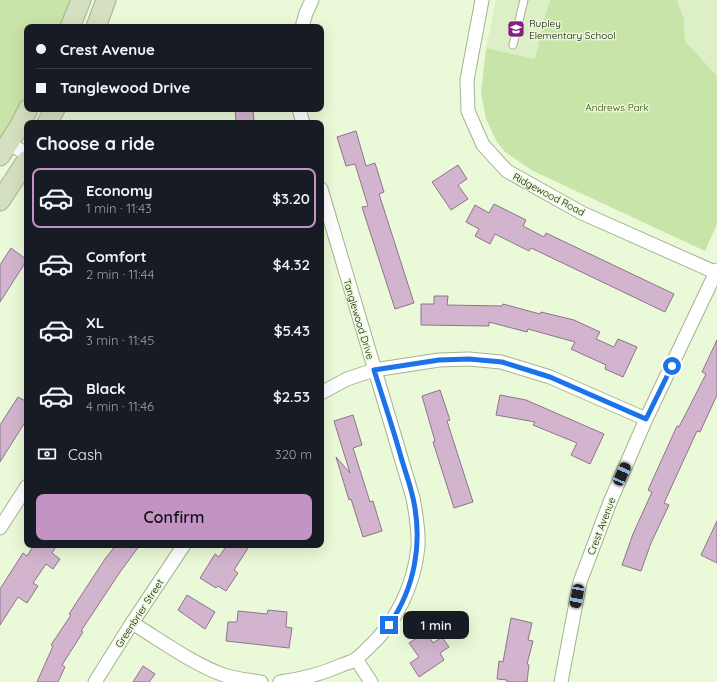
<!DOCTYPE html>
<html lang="en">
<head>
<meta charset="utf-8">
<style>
  body { margin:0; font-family:Quicksand,sans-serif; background:#20242c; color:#f1f3f6; height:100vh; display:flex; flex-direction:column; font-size:15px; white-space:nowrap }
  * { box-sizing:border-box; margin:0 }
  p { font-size:13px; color:#9ea1a6 }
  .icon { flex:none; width:22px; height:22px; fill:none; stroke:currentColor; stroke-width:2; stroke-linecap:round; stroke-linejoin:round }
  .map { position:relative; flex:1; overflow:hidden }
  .panel { position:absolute; left:24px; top:120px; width:300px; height:428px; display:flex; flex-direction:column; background:#171b24; border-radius:8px; box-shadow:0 4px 16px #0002 }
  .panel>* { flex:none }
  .top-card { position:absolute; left:24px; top:24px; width:300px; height:88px; border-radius:8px; box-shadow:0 4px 16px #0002; display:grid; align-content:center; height:88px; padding:0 12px; background:#171b24 }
  .end { position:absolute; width:18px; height:18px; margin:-9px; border:5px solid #1a73e8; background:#fff; box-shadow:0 0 0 2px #fff }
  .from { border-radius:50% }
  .bubble { position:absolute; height:28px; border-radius:8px; background:#171b24; box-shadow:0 4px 16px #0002; font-size:13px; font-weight:600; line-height:28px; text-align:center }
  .car { position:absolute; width:12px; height:24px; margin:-12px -6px; border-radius:5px; box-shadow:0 0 3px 1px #0007; background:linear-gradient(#222 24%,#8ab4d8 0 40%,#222 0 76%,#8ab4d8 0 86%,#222 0) }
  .top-card b { display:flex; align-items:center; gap:14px; height:38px; font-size:15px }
  .top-card b+b { border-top:1px solid #363941 }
  .top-card i { width:10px; height:10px; background:#f1f3f6 }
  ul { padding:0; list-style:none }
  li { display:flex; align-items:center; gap:12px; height:60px; margin:0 8px 6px; padding:0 4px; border:2px solid transparent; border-radius:8px }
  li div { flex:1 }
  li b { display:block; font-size:15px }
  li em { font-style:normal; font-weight:600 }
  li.current { border-color:#c293c3 }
  li>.icon { width:36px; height:36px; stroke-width:1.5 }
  h2 { padding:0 12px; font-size:18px; line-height:48px }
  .pay { display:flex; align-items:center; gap:10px; height:44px; padding:0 12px; font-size:15px }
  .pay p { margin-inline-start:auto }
  .button { display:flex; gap:8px; margin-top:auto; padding:8px 12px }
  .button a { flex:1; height:46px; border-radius:8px; background:#c293c3; color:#111; font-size:16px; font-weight:600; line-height:46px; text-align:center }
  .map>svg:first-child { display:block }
  .built { fill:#ddefc6 }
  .green { fill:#c9e4a8 }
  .building { fill:#d2b4ce; stroke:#8f748c }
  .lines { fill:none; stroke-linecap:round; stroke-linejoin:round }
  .service-casing { stroke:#a4b392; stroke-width:9 }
  .minor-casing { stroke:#a4b392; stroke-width:15 }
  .secondary-casing { stroke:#a4b392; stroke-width:21 }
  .service { stroke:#fff; stroke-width:7 }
  .minor { stroke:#fff; stroke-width:13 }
  .secondary { stroke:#d4e0bf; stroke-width:19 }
  .route { stroke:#1a73e8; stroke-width:5 }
  .labels { text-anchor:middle; stroke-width:3; stroke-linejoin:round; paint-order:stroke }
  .poi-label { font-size:10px; fill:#0c1006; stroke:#eaf9d7; text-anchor:start }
  .park-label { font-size:10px; fill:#2d4200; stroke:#eaf9d7 }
  .street-label { font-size:10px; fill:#0c1006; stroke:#eaf9d7 }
</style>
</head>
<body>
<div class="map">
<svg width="717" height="682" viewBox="0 0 717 682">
  <rect width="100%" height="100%" fill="#eaf9d7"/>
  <path class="built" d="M496,0H550L544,20L536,59L486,48Z
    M677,0H717V76L685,41L684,19Z"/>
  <path class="green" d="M0,0H81L70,27H27V109L0,156Z
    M550,0H677L684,19L685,41L717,76V224L705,251L533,171L505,152L497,142L486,119L481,93L486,48L535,59L544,20Z"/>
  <path class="building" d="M235,109H253L254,121L236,122Z
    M356,131L366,166L375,163L384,192L379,194L414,303L395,309L362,207L368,206L355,164L346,166L337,137Z
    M458,165L467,179L458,185L468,199L451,210L432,182Z
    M494,204L526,220L523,226L544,237L546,233L674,294L665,312L571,267L531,248L529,251L495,234L490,244L475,236L479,229L466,222L475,205L489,213Z
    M11,248L27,260L0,302V265Z
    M434,296H448L447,305L502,306L503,304L540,314L541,312L574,320L600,332L596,339L614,347L618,339L637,347L623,377L605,369L606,365L571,349L575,342L528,329L527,332L489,322V326L421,325V304H434Z
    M717,340V395L700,432L697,431L664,503L669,505L651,543L641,571L622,565L633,534L652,492L648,490L677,426L679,427L706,374L702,372Z
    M440,390L450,420L447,421L473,502L454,508L433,442L435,441L422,396Z
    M500,395L526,400L604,434L590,464L571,455L577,443L533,425L535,422L496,415Z
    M18,397L27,402V419L0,462V425Z
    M353,415L362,445L353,448L370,502L373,501L382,531L363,537L351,499L349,500L336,457L350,473L334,421Z
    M717,521V563L701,555Z
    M34,545H57L52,553L60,559L53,569L46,564L33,583L38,586L27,603L18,597L0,625V589L23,553L27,556Z
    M116,545H140L120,572L81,631L83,632L62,665L65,667L58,682H37L53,646L51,645L71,615L69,614L105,559Z
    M227,545H250L234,570L238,573L226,591L218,586L216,588L200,578L215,554L219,557Z
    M187,595L215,612L205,629L178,610Z
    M268,610L287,612L286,627L292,628L289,648L226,641L228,622H237L238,611L267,614Z
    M511,618L532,623L528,640L533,641L527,664L529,665L527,682H507V680L497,679L499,661L503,662Z
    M426,632L433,643L442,637L449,647L440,653L444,660L419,677L410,663L419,657L409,643Z
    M143,666L155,674L149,682H133Z"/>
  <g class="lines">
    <g class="service-casing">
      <path id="service" d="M513,45L524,0"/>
    </g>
    <g class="minor-casing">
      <path id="minor" d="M482,0L467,80L468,111L483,145L507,171L582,213L717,273
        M302,27L306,13L312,0
        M299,109L303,123
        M8,143L27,154
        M321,393L347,379L374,370L439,360L469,359L501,362L550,377L646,419
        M0,528L27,486
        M132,623C159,639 194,665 224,675C236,679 248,680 261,682
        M356,659L371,682
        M95,682L132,623L184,545
        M280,682C302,679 322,674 342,665C347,663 352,662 356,659C360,656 364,652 367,649C396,623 414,586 418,547C419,531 416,514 413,498L321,189
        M561,682L580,582L610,502L646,419L717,270"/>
    </g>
    <g class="secondary-casing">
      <path id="secondary" d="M70,27L81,0
        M96,27L106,0
        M47,123L55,109
        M0,156L19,127L28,109
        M0,201L27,160"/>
    </g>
    <use href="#service" class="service"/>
    <use href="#minor" class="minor"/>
    <use href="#secondary" class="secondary"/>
  </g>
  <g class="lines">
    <path class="route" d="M389,625C415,588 423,542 413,498C410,484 405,471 401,457C393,428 383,399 374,370L439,360L469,359L502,362L550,377L646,419L672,366"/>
  </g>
  <defs>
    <g id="school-square" transform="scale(0.9)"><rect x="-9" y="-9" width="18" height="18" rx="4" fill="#881e84" stroke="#eaf9d7"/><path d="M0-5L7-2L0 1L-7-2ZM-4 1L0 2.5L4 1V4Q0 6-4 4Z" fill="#fff"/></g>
  </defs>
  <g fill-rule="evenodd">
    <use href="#school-square" x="516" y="29"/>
  </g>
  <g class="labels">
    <g class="poi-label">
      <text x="529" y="27">Rupley<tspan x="529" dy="12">Elementary School</tspan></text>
    </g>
    <g class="park-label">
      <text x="617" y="111">Andrews Park</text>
    </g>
    <g class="street-label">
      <text transform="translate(549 194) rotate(28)" y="4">Ridgewood Road</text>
      <text transform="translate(359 319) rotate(73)" y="4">Tanglewood Drive</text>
      <text transform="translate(601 526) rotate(-69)" y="4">Crest Avenue</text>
      <text transform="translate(139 613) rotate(-57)" y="4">Greenbrier Street</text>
    </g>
  </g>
</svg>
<i class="end from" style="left:672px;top:366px"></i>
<i class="end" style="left:389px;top:625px"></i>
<div class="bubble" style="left:403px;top:611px;width:66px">1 min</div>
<i class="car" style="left:622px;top:474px;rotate:24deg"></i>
<i class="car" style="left:577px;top:596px;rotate:191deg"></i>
<div class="top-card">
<b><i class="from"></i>Crest Avenue</b>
<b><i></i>Tanglewood Drive</b>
</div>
<section class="panel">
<h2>Choose a ride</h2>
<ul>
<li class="current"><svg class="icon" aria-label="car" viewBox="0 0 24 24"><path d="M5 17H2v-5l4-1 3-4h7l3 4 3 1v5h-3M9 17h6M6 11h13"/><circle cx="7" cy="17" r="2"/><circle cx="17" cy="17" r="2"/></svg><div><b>Economy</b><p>1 min · 11:43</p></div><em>$3.20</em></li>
<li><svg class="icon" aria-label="car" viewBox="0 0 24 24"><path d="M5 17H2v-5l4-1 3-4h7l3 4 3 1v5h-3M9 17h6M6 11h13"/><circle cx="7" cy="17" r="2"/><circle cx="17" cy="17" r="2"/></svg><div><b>Comfort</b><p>2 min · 11:44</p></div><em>$4.32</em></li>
<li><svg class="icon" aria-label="car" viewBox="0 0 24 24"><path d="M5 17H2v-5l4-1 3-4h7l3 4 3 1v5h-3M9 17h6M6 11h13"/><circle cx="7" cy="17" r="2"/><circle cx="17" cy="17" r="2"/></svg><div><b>XL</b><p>3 min · 11:45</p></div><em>$5.43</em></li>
<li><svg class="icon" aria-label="car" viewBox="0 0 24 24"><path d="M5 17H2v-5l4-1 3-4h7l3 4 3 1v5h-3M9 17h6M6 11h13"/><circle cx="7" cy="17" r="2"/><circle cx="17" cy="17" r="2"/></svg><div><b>Black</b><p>4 min · 11:46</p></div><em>$2.53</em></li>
</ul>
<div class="pay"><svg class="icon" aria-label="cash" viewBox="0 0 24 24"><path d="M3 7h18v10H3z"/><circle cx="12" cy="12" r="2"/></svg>Cash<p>320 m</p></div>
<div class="button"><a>Confirm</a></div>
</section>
</div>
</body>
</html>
